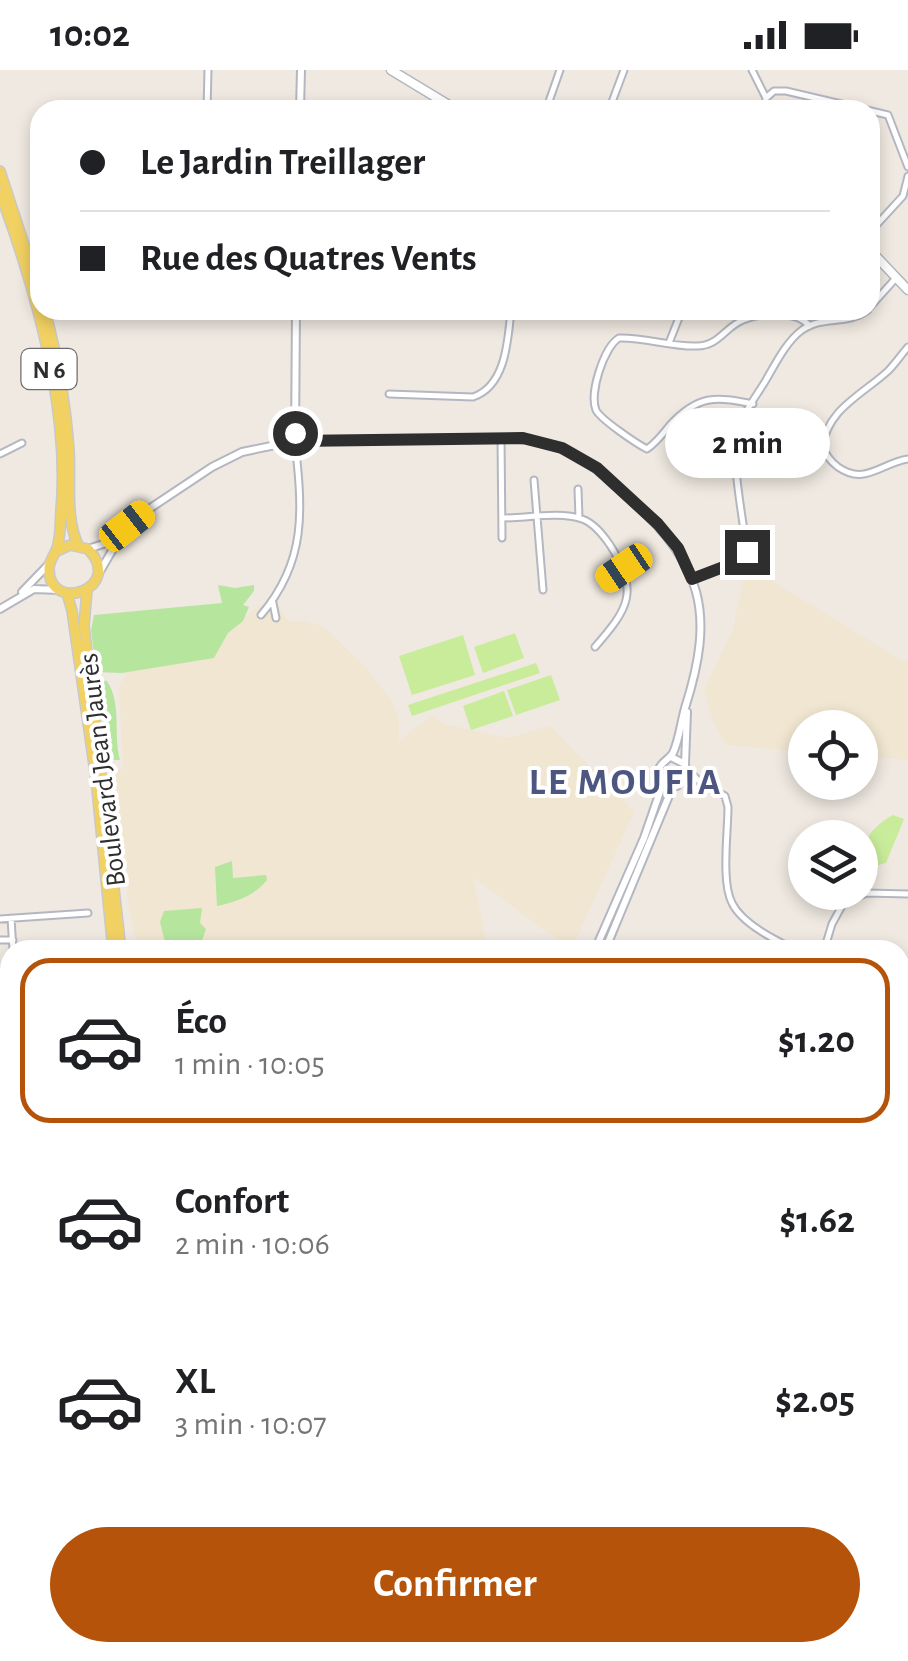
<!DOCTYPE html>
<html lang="fr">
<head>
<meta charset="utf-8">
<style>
  body { margin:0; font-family:"Alegreya Sans",sans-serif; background:#f2f2f2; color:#202124; height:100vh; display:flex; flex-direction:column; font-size:38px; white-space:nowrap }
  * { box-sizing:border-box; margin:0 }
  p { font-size:32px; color:#757577 }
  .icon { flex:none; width:55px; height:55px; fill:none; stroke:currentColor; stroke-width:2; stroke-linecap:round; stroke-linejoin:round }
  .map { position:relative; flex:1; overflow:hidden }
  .side { position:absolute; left:0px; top:870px; width:910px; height:722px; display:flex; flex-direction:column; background:#fff; border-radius:30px 30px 0 0; box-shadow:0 5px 15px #0003 }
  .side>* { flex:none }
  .banner { position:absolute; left:30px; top:30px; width:850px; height:220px; border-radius:30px; box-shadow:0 5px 15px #0003; display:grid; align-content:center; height:220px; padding:0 50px; background:#fff }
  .fabs { position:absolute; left:788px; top:640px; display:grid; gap:20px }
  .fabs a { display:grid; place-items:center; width:90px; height:90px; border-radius:50%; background:#fff; box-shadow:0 5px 15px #0003; font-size:50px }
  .end { position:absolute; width:45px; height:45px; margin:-22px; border:12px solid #2e2e2e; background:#fff; box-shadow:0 0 0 5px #fff }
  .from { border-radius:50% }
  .bubble { position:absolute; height:70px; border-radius:35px; background:#fff; box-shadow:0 5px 15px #0003; font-size:32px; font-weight:700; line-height:70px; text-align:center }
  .car { position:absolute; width:30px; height:60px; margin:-30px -15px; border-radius:12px; box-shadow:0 0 8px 2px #0007; background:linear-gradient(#f5c518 24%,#345 0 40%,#f5c518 0 76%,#345 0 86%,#f5c518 0) }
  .banner b { display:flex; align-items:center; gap:35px; height:95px; font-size:38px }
  .banner b+b { border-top:2px solid #e0e0e0 }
  .banner i { width:25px; height:25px; background:#202124 }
  ul { padding:18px 0 0; list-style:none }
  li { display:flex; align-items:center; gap:30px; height:165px; margin:0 20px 15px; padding:0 30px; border:5px solid transparent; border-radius:30px }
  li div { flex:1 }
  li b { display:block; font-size:38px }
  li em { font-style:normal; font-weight:700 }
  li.current { border-color:#b45309 }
  li>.icon { width:90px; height:90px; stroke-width:1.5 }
  .action { display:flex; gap:20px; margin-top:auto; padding:20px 50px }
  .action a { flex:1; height:115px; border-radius:60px; background:#b45309; color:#fff; font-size:40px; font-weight:700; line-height:115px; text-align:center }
  .status { display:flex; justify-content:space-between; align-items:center; height:70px; padding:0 50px; background:#fff; direction:ltr }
  .status svg { height:28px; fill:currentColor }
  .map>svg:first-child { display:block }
  .education { fill:#f0e6d1 }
  .green { fill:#b6e59e }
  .pitch { fill:#c9ec9a }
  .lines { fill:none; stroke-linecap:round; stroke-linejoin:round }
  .minor-casing { stroke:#b4b7c1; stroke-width:9 }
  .tertiary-casing { stroke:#b4b7c1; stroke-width:10 }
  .secondary-casing { stroke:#b4b7c1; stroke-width:11 }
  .primary-casing { stroke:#c9c9c9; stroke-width:12 }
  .minor { stroke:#fff; stroke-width:5 }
  .tertiary { stroke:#fff; stroke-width:6 }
  .secondary { stroke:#fff; stroke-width:8 }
  .primary { stroke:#f2d163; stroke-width:9 }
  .route { stroke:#2e2e2e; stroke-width:12 }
  .labels { text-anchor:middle; stroke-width:8; stroke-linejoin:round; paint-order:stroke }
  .shield { fill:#fff; stroke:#6d6d6d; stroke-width:2.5 }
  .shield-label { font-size:25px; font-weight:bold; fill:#2e2e2e }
  .street-label { font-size:28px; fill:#2e2e2e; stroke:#fff }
  .district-label { font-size:38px; font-weight:bold; letter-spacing:2.5px; fill:#4d5680; stroke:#fff }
</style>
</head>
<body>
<div class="status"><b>10:02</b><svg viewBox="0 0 49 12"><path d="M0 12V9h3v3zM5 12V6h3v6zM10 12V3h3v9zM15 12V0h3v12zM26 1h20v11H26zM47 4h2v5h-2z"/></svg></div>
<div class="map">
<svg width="908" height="1591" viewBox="0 0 908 1591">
  <rect width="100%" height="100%" fill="#efe9e1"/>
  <path class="education" d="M748,490L764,506L901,590H908V690L860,686V658H805V682L726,675L714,654L704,620L732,562Z
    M266,533H277L289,552L304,551L324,557L366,598L392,632L399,647V671L432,645L444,654L508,668L550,656L634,742L571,880L473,807L488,880H138L128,833L115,700L123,699L119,616L127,602L214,588L228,563L251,541Z"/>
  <path class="green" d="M218,515L235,518L254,515V521L243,535L249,537L243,551L228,563L214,588L122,603L96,602L91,560L94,545L222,533Z
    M97,610L107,611C122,634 113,664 120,690H111L107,687Z
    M232,791L233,808L266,805L267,810C255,825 236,832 217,836L215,797Z
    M202,838L200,853L206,859L200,876L174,880L166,876L160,852L164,841Z"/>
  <path class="pitch" d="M515,563L524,588L483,603L474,577Z
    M463,565L475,605L412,625L399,586Z
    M536,593L540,603L412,646L408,635Z
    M551,605L560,630L516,645L507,620Z
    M504,621L513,646L471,660L463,636Z
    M893,745L904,749L886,793L860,800C860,775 870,757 893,745Z"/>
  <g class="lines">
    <g class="minor-casing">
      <path id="minor" d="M752,0L766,28
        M766,28L774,21H786L888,45L908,97
        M207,40L208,0
        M546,40L560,0
        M609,40L624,0
        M764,40L766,28
        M870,162L903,126L908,106
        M870,237L896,208
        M669,273L682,240
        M908,277C901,285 895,294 888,301C863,324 826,340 823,377C826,386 830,391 838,397C865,416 881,393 908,389
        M389,324L473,327C506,316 508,270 511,240
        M753,334C715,326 698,325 670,355C663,364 656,373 647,379C637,374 600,349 596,340C589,323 604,277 619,268C644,267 671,277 697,276C719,276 725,257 743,250C763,242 795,240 810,256
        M501,368L502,468
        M0,384L22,373
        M534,410L543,520
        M578,419L579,448
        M504,448C527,448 560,441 582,449C594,453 603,465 610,475C640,522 628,539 595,577
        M693,509L739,491L747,482C744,454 729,382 738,358C744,342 757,325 766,310C776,293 786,272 802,260C823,245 847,256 868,240
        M603,513L624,498
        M273,533L276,548
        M261,545C308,490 302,438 295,371
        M688,700L701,713L725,726L728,737C728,762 721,812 732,833C742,854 777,871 796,880
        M11,848L13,880
        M0,849L88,843
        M0,870H13
        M825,877L832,854L844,832L867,823L908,824
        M815,880L825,877
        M0,924H10
        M900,965L908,969
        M0,999L10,1000
        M0,1147L10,1150
        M900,1205L908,1214
        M900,1372L908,1375
        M900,1498L907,1477L908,1431
        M0,1537L10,1536
        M434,1582V1591
        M894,1582L897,1591
        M20,1591L22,1582
        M84,1591L86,1582
        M532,1591L541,1582
        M708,1591V1582"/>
    </g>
    <g class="tertiary-casing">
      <path id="tertiary" d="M300,40L301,0
        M295,371L296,240
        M88,479L103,474L146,441L212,397L242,382L295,371L501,368C559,369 587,388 629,427C702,495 716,541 685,638C681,652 679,670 673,683C669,690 662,691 659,699L663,713
        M99,503L123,462
        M22,522L48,495
        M0,539L34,519L59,520
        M685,694L687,642
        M663,713L677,716L686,708L685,694L671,687
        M595,880L644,768L663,713
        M605,880L673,716
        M0,1317L10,1318"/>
    </g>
    <g class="secondary-casing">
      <path id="secondary" d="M391,0L457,40
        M870,180L908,220
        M900,1177L908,1167
        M900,1245L905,1266L900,1273
        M466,1591L469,1582"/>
    </g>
    <g class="primary-casing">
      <path id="primary" d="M0,101L40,223
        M0,123C35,217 70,338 61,440C60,452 61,466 57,478C55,485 49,490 49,499C49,545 126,518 88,479L70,475L57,481
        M45,240C57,286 66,334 69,381C71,412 65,446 78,475
        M87,520L84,556L121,880
        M67,523L72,541L96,709L113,880
        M127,1591L128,1582
        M133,1591L135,1582"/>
    </g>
    <use href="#minor" class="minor"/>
    <use href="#tertiary" class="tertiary"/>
    <use href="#secondary" class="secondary"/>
    <use href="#primary" class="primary"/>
  </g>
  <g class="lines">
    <path class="route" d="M295,363V371L523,368L562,378L597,398L658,454L678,478L692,509L739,491L747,482"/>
  </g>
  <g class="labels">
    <rect class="shield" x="21.5" y="279" width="55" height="40" rx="8"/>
    <g class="shield-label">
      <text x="49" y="308">N 6</text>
    </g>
    <g class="street-label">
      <text transform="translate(101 700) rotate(-97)" y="10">Boulevard Jean Jaurès</text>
    </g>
    <g class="district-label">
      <text x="626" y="724">LE MOUFIA</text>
    </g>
  </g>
</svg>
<div class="fabs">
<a><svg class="icon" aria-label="locate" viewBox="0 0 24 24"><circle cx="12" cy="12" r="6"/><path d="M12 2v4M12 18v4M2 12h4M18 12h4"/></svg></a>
<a><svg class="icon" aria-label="layers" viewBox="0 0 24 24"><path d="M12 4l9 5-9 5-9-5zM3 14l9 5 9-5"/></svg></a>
</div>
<i class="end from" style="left:295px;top:363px"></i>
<i class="end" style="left:747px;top:482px"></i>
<div class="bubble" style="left:665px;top:338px;width:165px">2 min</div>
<i class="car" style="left:127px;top:456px;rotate:52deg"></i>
<i class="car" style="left:624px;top:498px;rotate:236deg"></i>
<div class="banner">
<b><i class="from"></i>Le Jardin Treillager</b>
<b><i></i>Rue des Quatres Vents</b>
</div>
<section class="side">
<ul>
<li class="current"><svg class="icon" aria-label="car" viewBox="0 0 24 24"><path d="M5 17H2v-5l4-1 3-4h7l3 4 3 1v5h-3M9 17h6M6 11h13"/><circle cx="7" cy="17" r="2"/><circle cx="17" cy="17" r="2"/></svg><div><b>Éco</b><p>1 min · 10:05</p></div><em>$1.20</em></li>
<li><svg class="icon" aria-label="car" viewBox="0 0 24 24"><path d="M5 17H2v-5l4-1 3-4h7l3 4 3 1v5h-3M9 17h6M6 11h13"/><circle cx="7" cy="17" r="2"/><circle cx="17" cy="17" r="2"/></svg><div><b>Confort</b><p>2 min · 10:06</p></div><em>$1.62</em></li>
<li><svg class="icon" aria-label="car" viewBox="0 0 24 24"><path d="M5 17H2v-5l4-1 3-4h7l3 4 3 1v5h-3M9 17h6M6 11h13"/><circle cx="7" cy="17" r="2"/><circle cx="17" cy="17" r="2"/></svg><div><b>XL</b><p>3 min · 10:07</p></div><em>$2.05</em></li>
</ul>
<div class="action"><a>Confirmer</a></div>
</section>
</div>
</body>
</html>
